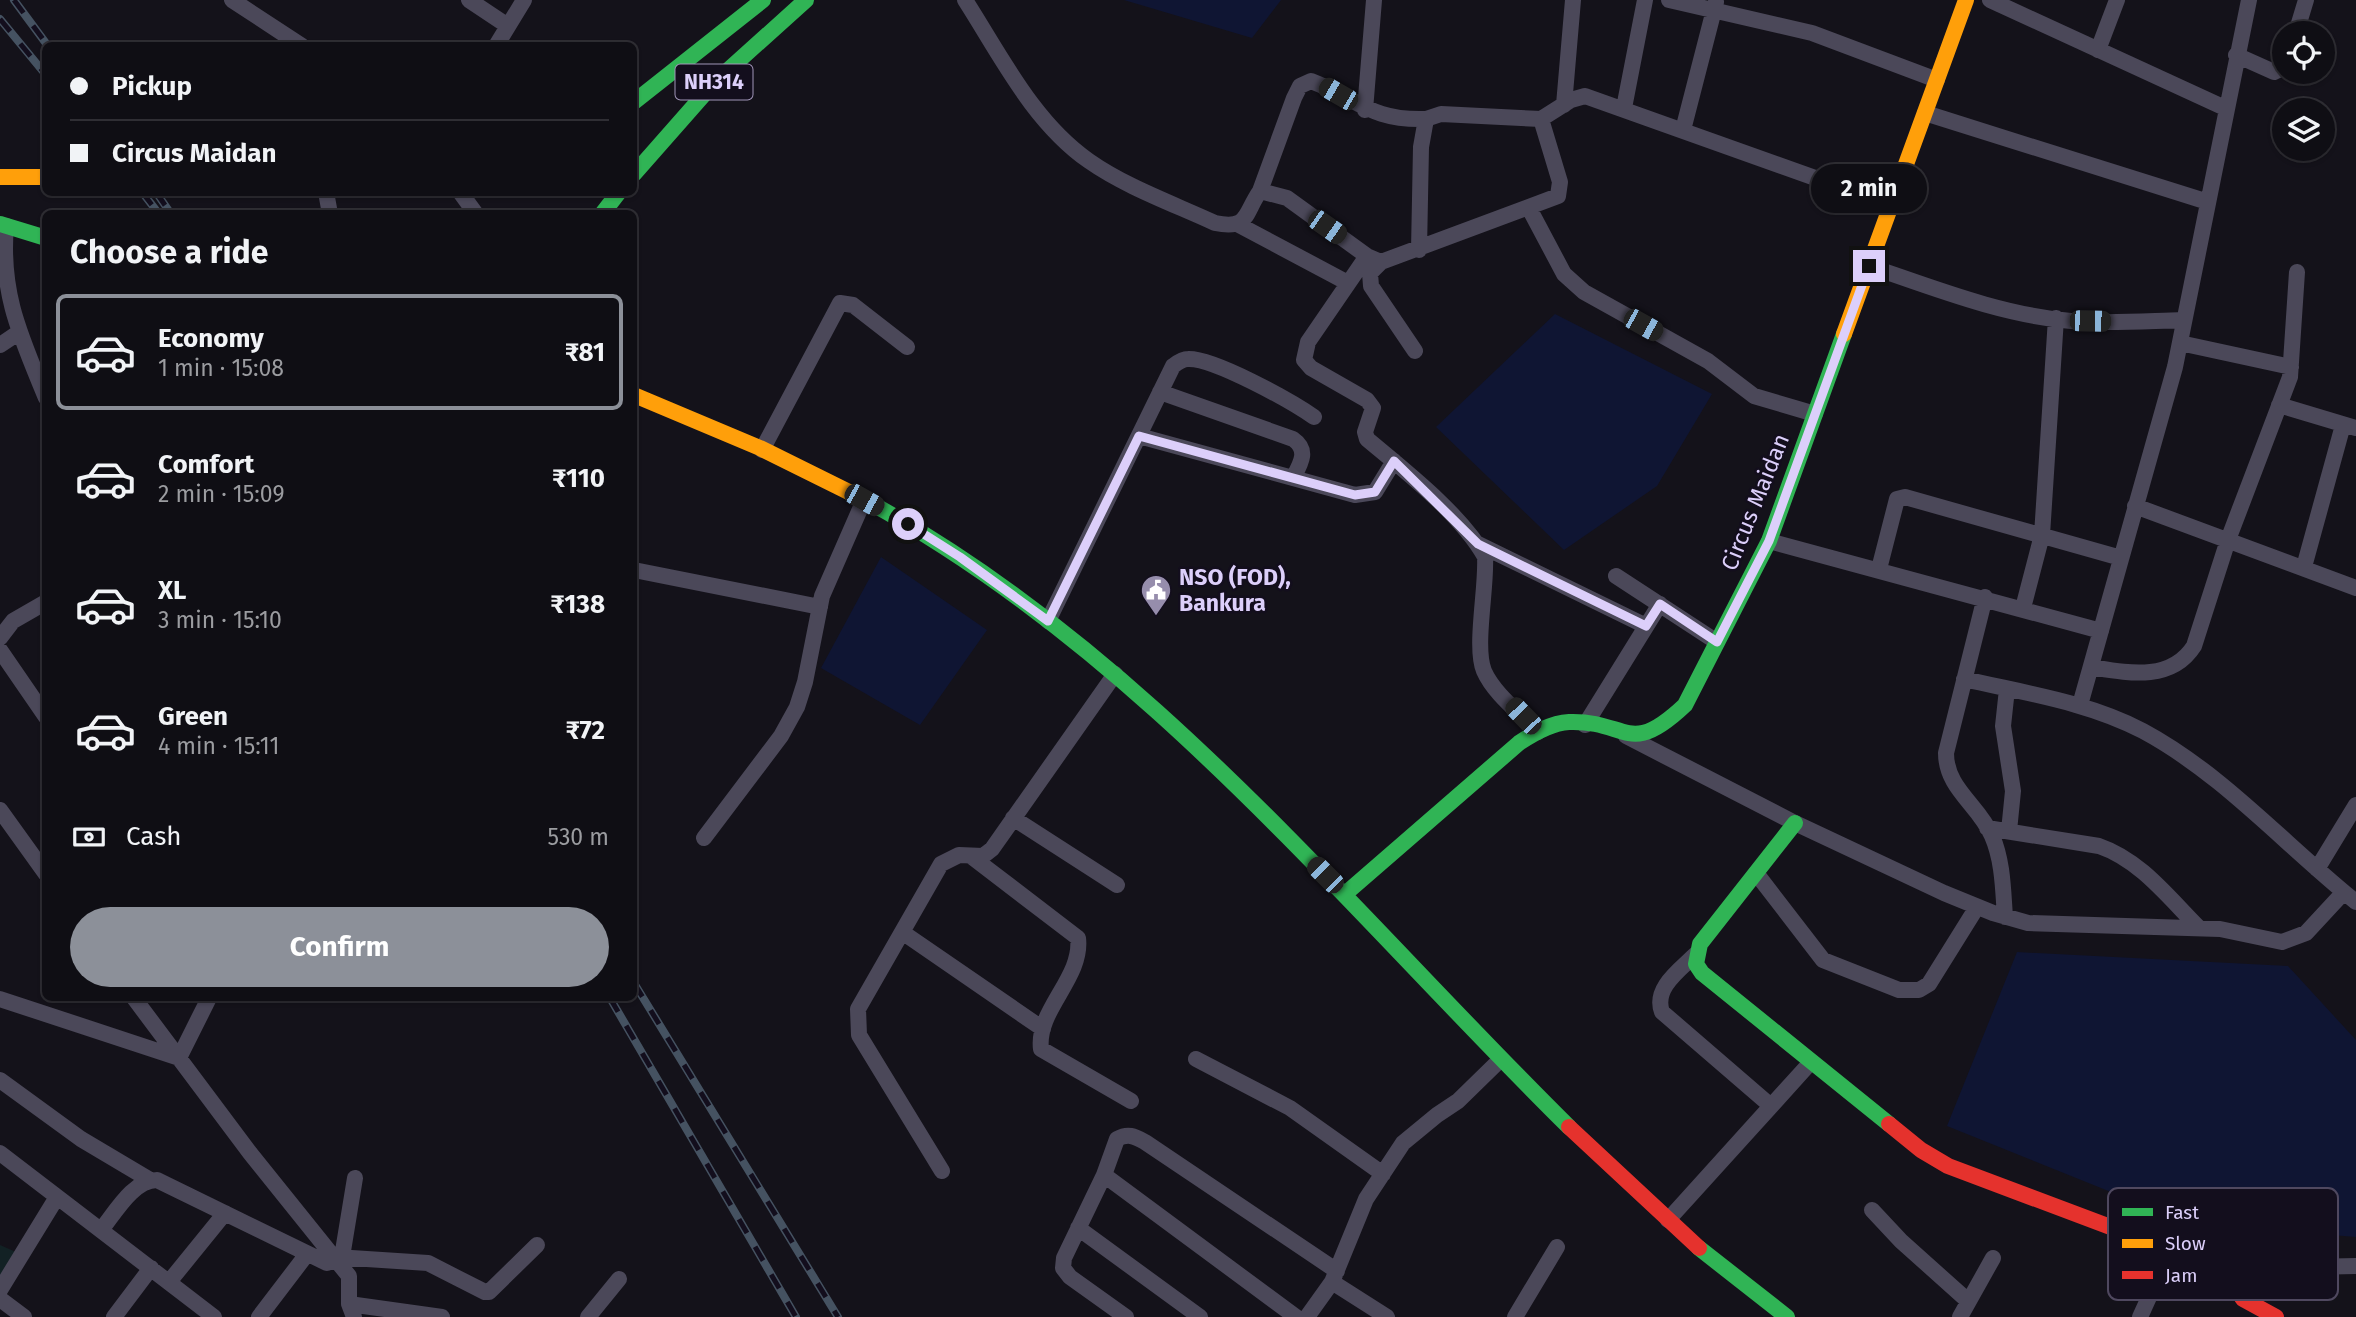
<!DOCTYPE html>
<html lang="en">
<head>
<meta charset="utf-8">
<style>
  body { margin:0; font-family:"Fira Sans",sans-serif; background:#1d1c22; color:#f1f3f6; height:100vh; display:flex; flex-direction:column; font-size:26px; white-space:nowrap }
  * { box-sizing:border-box; margin:0 }
  p { font-size:23px; color:#9b9ca0 }
  .icon { flex:none; width:38px; height:38px; fill:none; stroke:currentColor; stroke-width:2; stroke-linecap:round; stroke-linejoin:round }
  .map { position:relative; flex:1; overflow:hidden }
  .sheet { position:absolute; left:42px; top:210px; width:595px; height:791px; display:flex; flex-direction:column; background:#0f0e14; border-radius:10px; box-shadow:0 2px 5px #0004,0 0 0 2px #2f2e34 }
  .sheet>* { flex:none }
  .banner { position:absolute; left:42px; top:42px; width:595px; height:154px; border-radius:10px; box-shadow:0 2px 5px #0004,0 0 0 2px #2f2e34; display:grid; align-content:center; height:154px; padding:0 28px; background:#0f0e14 }
  .controls { position:absolute; left:2272px; top:21px; display:grid; gap:14px }
  .controls a { display:grid; place-items:center; width:63px; height:63px; border-radius:50%; background:#0f0e14; box-shadow:0 2px 5px #0004,0 0 0 2px #2f2e34; font-size:35px }
  .end { position:absolute; width:32px; height:32px; margin:-16px; border:9px solid #dccffa; background:#111; box-shadow:0 0 0 4px #111 }
  .from { border-radius:50% }
  .bubble { position:absolute; height:49px; border-radius:24px; background:#0f0e14; box-shadow:0 2px 5px #0004,0 0 0 2px #2f2e34; font-size:23px; font-weight:700; line-height:49px; text-align:center }
  .car { position:absolute; width:21px; height:42px; margin:-21px -10px; border-radius:9px; box-shadow:0 0 5px 2px #0007; background:linear-gradient(#222 24%,#8ab4d8 0 40%,#222 0 76%,#8ab4d8 0 86%,#222 0) }
  .banner b { display:flex; align-items:center; gap:24px; height:66px; font-size:26px }
  .banner b+b { border-top:2px solid #2f2e34 }
  .banner i { width:18px; height:18px; background:#f1f3f6 }
  ul { padding:0; list-style:none }
  li { display:flex; align-items:center; gap:21px; height:116px; margin:0 14px 10px; padding:0 14px; border:4px solid transparent; border-radius:10px }
  li div { flex:1 }
  li b { display:block; font-size:26px }
  li em { font-style:normal; font-weight:700 }
  li.active { border-color:#8c9099 }
  li>.icon { width:63px; height:63px; stroke-width:1.5 }
  h2 { padding:0 28px; font-size:32px; line-height:84px }
  .pay { display:flex; align-items:center; gap:18px; height:77px; padding:0 28px; font-size:26px }
  .pay p { margin-inline-start:auto }
  .primary-button { display:flex; gap:14px; margin-top:auto; padding:14px 28px }
  .primary-button a { flex:1; height:80px; border-radius:42px; background:#8c9099; color:#fff; font-size:28px; font-weight:700; line-height:80px; text-align:center }
  .map>svg:first-child { display:block }
  .green { fill:#122124 }
  .water { fill:#0f1533 }
  .lines { fill:none; stroke-linecap:round; stroke-linejoin:round }
  .street { stroke:#4b4859; stroke-width:16 }
  .fast { stroke:#30b455; stroke-width:16 }
  .slow { stroke:#ff9f0a; stroke-width:16 }
  .jam { stroke:#e5322d; stroke-width:16 }
  .rail-casing { stroke:#455261; stroke-width:8 }
  .rail { stroke:#130e1d; stroke-width:5; stroke-dasharray:16; stroke-linecap:butt }
  .route { stroke:#dccffa; stroke-width:9 }
  .labels { text-anchor:middle; stroke-width:5; stroke-linejoin:round; paint-order:stroke }
  .shield { fill:#130e1d; stroke:#a095b8; stroke-width:2 }
  .shield-label { font-size:21px; font-weight:bold; fill:#dccffa }
  .street-label { font-size:23px; fill:#dccffa; stroke:#130e1d }
  .poi-label { font-size:23px; font-weight:bold; fill:#dccffa; stroke:#130e1d; text-anchor:start }
  .key { fill:#130e1d; stroke:#4f485f; stroke-width:2 }
  .key-label { font-size:19px; fill:#dccffa }
</style>
</head>
<body>
<div class="map">
<svg width="2356" height="1317" viewBox="0 0 2356 1317">
  <rect width="100%" height="100%" fill="#14121a"/>
  <path class="green" d="M0,1245L18,1253L0,1282Z"/>
  <path class="water" d="M1124,0H1281L1252,38Z
    M1555,314L1712,394L1657,486L1564,550L1436,427Z
    M881,557L987,630L920,725L821,668Z
    M2017,952L2288,966L2356,1040V1237L2188,1223L1947,1126Z"/>
  <g class="lines">
    <path class="street" d="M232,0L302,46
      M469,0L508,26
      M965,0C1001,56 1033,122 1089,161C1126,187 1174,204 1215,223C1249,230 1244,214 1260,191L1287,198L1367,256L1381,262L1558,196L1560,182L1541,119
      M1669,0L1812,33L1937,80
      M1990,0L2225,108
      M2296,33L2306,0
      M496,46L524,0
      M2098,50L2117,0
      M2236,55L2274,72L2284,67
      M1564,105L1573,0
      M1624,108L1645,0
      M1365,110L1374,0
      M1925,113L2208,202
      M1683,130L1716,2
      M1260,191L1294,98L1300,86L1311,81C1358,99 1371,121 1426,119
      M326,192L330,214
      M460,192L476,214
      M1529,208L1564,274L1584,292L1708,361L1754,396L1815,414
      M1239,225L1348,283
      M6,226C0,294 21,337 46,398
      M1419,250L1421,147L1426,119L1441,114L1541,119L1571,100L1585,96L1891,205
      M1367,256L1308,342L1304,360L1311,368L1367,400L1373,408L1365,432L1367,439C1404,470 1462,515 1485,557C1487,587 1474,647 1484,671C1494,694 1521,714 1538,732
      M1381,262L1370,273L1371,286L1415,351
      M1869,266C1934,288 2001,315 2071,321C2108,324 2146,321 2183,320
      M2180,343L2291,367
      M0,345L18,333
      M1160,392L1293,439C1309,450 1301,463 1293,478
      M2279,405L2356,428
      M1139,436L1355,495L1375,492L1394,461
      M762,450L840,303L853,305L907,347
      M2135,506L2356,588
      M1769,541L2101,631
      M1478,544L1646,626
      M2304,567L2343,425
      M1879,569L1897,499L1905,497L2121,558
      M634,570L820,607
      M1616,576L1717,642
      M1985,597L1946,753C1946,789 1979,805 1992,836C2003,861 2003,890 2005,917
      M2023,608L2042,535L2056,318
      M1048,621L1173,366C1177,363 1182,359 1188,359C1214,358 1291,401 1314,417
      M0,638L13,621L46,602
      M0,650L46,717
      M2091,667C2128,673 2171,682 2194,646L2228,540L2290,377L2297,272
      M1964,679C2024,693 2088,702 2143,731C2223,774 2286,846 2356,902
      M2007,689L2003,726L2013,791L2009,831
      M2080,705L2175,367L2249,0
      M1585,725L1660,604
      M1626,736L1795,823L1944,893L1993,913L2028,923L2220,929L2282,942L2306,933L2344,892
      M0,810L46,874
      M1013,818L1117,885
      M1987,828L2099,846C2140,860 2168,897 2198,927
      M704,838L781,736L797,707L805,682L822,596L864,500
      M972,857L1078,938C1083,978 1036,1010 1041,1049L1131,1101
      M2317,869L2356,805
      M1756,873L1823,960L1899,990H1919L1929,984L1977,907
      M902,932L1043,1029
      M1696,954C1680,970 1653,988 1662,1012L1771,1106
      M0,999L179,1058L209,998
      M1196,1059L1290,1108L1383,1174
      M0,1080L81,1139L150,1180
      M0,1153L214,1317
      M942,1171L859,1035L858,1009L941,864L959,855L983,856L992,849L1115,674
      M1104,1175L1296,1317
      M1872,1210L1901,1241L1968,1301
      M1668,1220L1811,1062
      M1078,1228L1200,1317
      M101,1230C115,1213 133,1180 157,1180L327,1263L336,1260L250,1153L134,998
      M336,1257L428,1263L485,1292H489L537,1245
      M342,1257L355,1178
      M336,1260L349,1276V1304L354,1317
      M169,1282L225,1213
      M1332,1282L1387,1317
      M0,1290L57,1197
      M0,1299L24,1317
      M349,1304L442,1317
      M114,1317L151,1268
      M259,1317L307,1254
      M588,1317L619,1279
      M1126,1317L1070,1277L1063,1268L1064,1258L1104,1175L1117,1139C1128,1133 1134,1136 1145,1142L1337,1271
      M1307,1317L1332,1282L1366,1199L1403,1143L1437,1115L1458,1101L1501,1059
      M1515,1317L1557,1247
      M1960,1317L1993,1258
      M2140,1317L2150,1295L2170,1270L2356,1266"/>
    <path class="fast" d="M634,102L763,0
      M634,174L715,82L806,0
      M602,214L619,192
      M0,224L46,238
      M867,501C1146,653 1347,908 1569,1127
      M1795,823L1700,944L1696,964L1702,973L1889,1124
      M1345,894L1519,743C1534,733 1551,723 1569,722C1628,720 1628,759 1685,705L1769,541L1844,334
      M1699,1248L1787,1317"/>
    <path class="slow" d="M0,177H46
      M1844,334L1966,0
      M634,395L760,448L867,501"/>
    <path class="jam" d="M1889,1124L1921,1150L1948,1166L2222,1269L2243,1299L2276,1317
      M1569,1127L1699,1248"/>
    <g class="rail-casing">
      <path id="rail" d="M14,0L48,46
        M0,19L46,75
        M142,192L159,214
        M156,192L171,214
        M634,983L838,1317
        M610,998L796,1317"/>
    </g>
    <use href="#rail" class="rail"/>
  </g>
  <g class="lines">
    <path class="route" d="M908,524L960,557L1048,621L1139,436L1355,495L1375,492L1394,461L1478,544L1646,626L1660,604L1717,642L1769,541L1869,266"/>
  </g>
  <defs>
    <g id="civic-pin" transform="scale(1.575)"><path d="M0 17L-7.5 6A9.5 9.5 0 1 1 7.5 6Z" fill="#968dac" stroke="#130e1d"/><path d="M-.6-6.5H3V-4.5H.6V-3L4-1V1h2V6H-6V1h2V-1L-.6-3ZM-1.2 2.5V6h2.4V2.5Z" fill="#fff"/></g>
  </defs>
  <g fill-rule="evenodd">
    <use href="#civic-pin" x="1156" y="590"/>
  </g>
  <g class="labels">
    <rect class="shield" x="675.5" y="64.5" width="77" height="35" rx="5"/>
    <g class="shield-label">
      <text x="714" y="89">NH314</text>
    </g>
    <g class="street-label">
      <text transform="translate(1755 502) rotate(-68)" y="8">Circus Maidan</text>
    </g>
    <g class="poi-label">
      <text x="1179" y="585">NSO (FOD),<tspan x="1179" dy="26">Bankura</tspan></text>
    </g>
  </g>
  <rect x="2108" y="1188" width="230" height="112" rx="10" class="key"/>
  <rect x="2122" y="1208" width="31" height="8" fill="#30b455"/>
  <rect x="2122" y="1239" width="31" height="9" fill="#ff9f0a"/>
  <rect x="2122" y="1271" width="31" height="8" fill="#e5322d"/>
  <g class="key-label">
    <text x="2165" y="1219">Fast</text>
    <text x="2165" y="1250">Slow</text>
    <text x="2165" y="1282">Jam</text>
  </g>
</svg>
<div class="controls">
<a><svg class="icon" aria-label="locate" viewBox="0 0 24 24"><circle cx="12" cy="12" r="6"/><path d="M12 2v4M12 18v4M2 12h4M18 12h4"/></svg></a>
<a><svg class="icon" aria-label="layers" viewBox="0 0 24 24"><path d="M12 4l9 5-9 5-9-5zM3 14l9 5 9-5"/></svg></a>
</div>
<i class="end from" style="left:908px;top:524px"></i>
<i class="end" style="left:1869px;top:266px"></i>
<div class="bubble" style="left:1811px;top:164px;width:116px">2 min</div>
<i class="car" style="left:1338px;top:94px;rotate:300deg"></i>
<i class="car" style="left:1327px;top:227px;rotate:125deg"></i>
<i class="car" style="left:2090px;top:321px;rotate:91deg"></i>
<i class="car" style="left:1643px;top:325px;rotate:119deg"></i>
<i class="car" style="left:864px;top:500px;rotate:119deg"></i>
<i class="car" style="left:1523px;top:716px;rotate:316deg"></i>
<i class="car" style="left:1325px;top:875px;rotate:315deg"></i>
<div class="banner">
<b><i class="from"></i>Pickup</b>
<b><i></i>Circus Maidan</b>
</div>
<section class="sheet">
<h2>Choose a ride</h2>
<ul>
<li class="active"><svg class="icon" aria-label="car" viewBox="0 0 24 24"><path d="M5 17H2v-5l4-1 3-4h7l3 4 3 1v5h-3M9 17h6M6 11h13"/><circle cx="7" cy="17" r="2"/><circle cx="17" cy="17" r="2"/></svg><div><b>Economy</b><p>1 min · 15:08</p></div><em>₹81</em></li>
<li><svg class="icon" aria-label="car" viewBox="0 0 24 24"><path d="M5 17H2v-5l4-1 3-4h7l3 4 3 1v5h-3M9 17h6M6 11h13"/><circle cx="7" cy="17" r="2"/><circle cx="17" cy="17" r="2"/></svg><div><b>Comfort</b><p>2 min · 15:09</p></div><em>₹110</em></li>
<li><svg class="icon" aria-label="car" viewBox="0 0 24 24"><path d="M5 17H2v-5l4-1 3-4h7l3 4 3 1v5h-3M9 17h6M6 11h13"/><circle cx="7" cy="17" r="2"/><circle cx="17" cy="17" r="2"/></svg><div><b>XL</b><p>3 min · 15:10</p></div><em>₹138</em></li>
<li><svg class="icon" aria-label="car" viewBox="0 0 24 24"><path d="M5 17H2v-5l4-1 3-4h7l3 4 3 1v5h-3M9 17h6M6 11h13"/><circle cx="7" cy="17" r="2"/><circle cx="17" cy="17" r="2"/></svg><div><b>Green</b><p>4 min · 15:11</p></div><em>₹72</em></li>
</ul>
<div class="pay"><svg class="icon" aria-label="cash" viewBox="0 0 24 24"><path d="M3 7h18v10H3z"/><circle cx="12" cy="12" r="2"/></svg>Cash<p>530 m</p></div>
<div class="primary-button"><a>Confirm</a></div>
</section>
</div>
</body>
</html>
